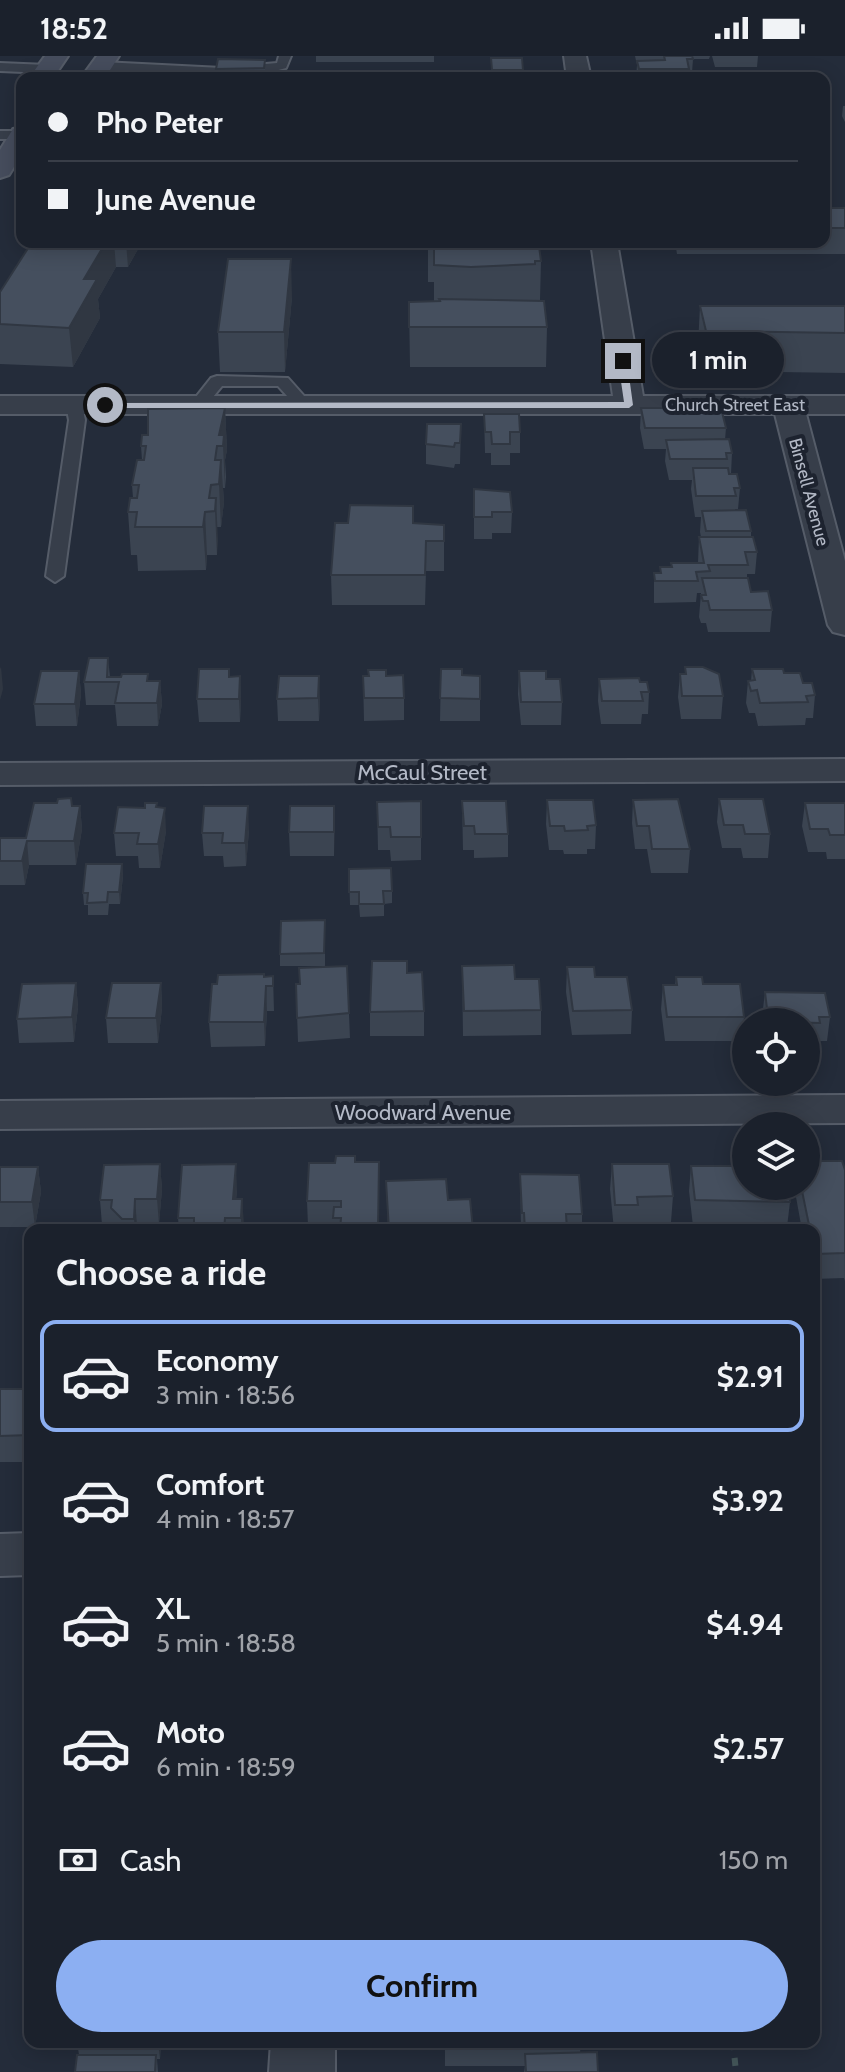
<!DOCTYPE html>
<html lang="en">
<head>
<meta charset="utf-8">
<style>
  body { margin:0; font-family:Cabin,sans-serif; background:#282e38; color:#f1f3f6; height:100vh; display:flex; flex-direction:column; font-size:30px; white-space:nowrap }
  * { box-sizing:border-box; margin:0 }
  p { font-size:26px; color:#a0a3a9 }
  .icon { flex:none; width:44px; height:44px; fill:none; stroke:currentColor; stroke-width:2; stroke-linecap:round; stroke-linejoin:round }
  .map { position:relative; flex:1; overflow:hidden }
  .sheet { position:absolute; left:24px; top:1168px; width:796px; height:824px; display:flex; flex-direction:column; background:#1b212c; border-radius:16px; box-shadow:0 4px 20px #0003,0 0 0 2px #393e48 }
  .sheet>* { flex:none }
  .banner { position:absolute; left:16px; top:16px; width:814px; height:176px; border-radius:16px; box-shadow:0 4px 20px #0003,0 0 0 2px #393e48; display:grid; align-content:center; height:176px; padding:0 32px; background:#1b212c }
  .tools { position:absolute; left:732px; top:952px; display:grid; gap:16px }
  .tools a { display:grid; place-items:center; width:88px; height:88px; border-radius:50%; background:#1b212c; box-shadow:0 4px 20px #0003,0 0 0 2px #393e48; font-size:40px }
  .end { position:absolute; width:36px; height:36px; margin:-18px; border:10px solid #b3b9c6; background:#111; box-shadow:0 0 0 4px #111 }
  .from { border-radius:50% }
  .bubble { position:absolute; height:56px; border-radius:28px; background:#1b212c; box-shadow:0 4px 20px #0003,0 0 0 2px #393e48; font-size:26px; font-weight:700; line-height:56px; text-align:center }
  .banner b { display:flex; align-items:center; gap:28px; height:76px; font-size:30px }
  .banner b+b { border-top:2px solid #393e48 }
  .banner i { width:20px; height:20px; background:#f1f3f6 }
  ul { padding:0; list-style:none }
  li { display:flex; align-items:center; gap:24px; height:112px; margin:0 16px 12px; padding:0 16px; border:4px solid transparent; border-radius:16px }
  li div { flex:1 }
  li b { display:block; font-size:30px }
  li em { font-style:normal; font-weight:700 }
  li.on { border-color:#8caff2 }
  li>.icon { width:72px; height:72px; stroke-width:1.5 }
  h2 { padding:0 32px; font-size:36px; line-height:96px }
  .pay { display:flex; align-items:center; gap:20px; height:88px; padding:0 32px; font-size:30px }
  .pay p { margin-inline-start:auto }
  .button { display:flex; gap:16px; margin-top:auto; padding:16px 32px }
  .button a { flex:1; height:92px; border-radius:48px; background:#8caff2; color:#111; font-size:32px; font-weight:700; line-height:92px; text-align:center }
  .status { display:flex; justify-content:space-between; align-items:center; height:56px; padding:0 40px; background:#1b212c; direction:ltr }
  .status svg { height:22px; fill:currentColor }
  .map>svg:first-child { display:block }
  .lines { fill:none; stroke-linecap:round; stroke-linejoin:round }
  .service-casing { stroke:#555c68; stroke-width:4 }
  .minor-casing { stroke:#555c68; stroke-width:4 }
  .secondary-casing { stroke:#555c68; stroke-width:4 }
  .path { stroke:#435558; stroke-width:6; stroke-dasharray:8 8; stroke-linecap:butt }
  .service { fill:#373e4a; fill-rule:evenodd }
  .minor { fill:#373e4a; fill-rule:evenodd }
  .secondary { fill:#464d5d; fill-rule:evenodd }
  .wall { fill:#3b4451 }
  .shaded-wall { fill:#303742 }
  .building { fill:#454f5e; stroke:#303742; stroke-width:2 }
  .route { fill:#b3b9c6 }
  .labels { text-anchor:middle; stroke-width:8; stroke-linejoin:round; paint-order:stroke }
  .far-street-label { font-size:18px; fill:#b3b9c6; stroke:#1d232f }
  .street-label { font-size:22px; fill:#b3b9c6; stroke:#1d232f }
</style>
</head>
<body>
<div class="status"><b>18:52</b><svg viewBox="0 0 49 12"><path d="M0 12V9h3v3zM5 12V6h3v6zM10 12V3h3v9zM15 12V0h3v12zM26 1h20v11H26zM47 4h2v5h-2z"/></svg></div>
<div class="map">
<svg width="845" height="2016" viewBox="0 0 845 2016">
  <rect width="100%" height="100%" fill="#242c3a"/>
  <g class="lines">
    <g class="service-casing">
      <path id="service" d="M279,0H291L286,12L267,17L222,20L102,14L96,10L102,6L222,12L277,7Z
        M0,7L47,9L53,13L47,17L0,15Z
        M0,75H22V83H0Z
        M217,320L288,322L312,349L304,354L298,352L278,330H222L204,352H192L190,349L192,346L211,322Z
        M74,344L82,349L85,364L64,520L55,526L46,520L69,364L66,349Z"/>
    </g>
    <g class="minor-casing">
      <path id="minor" d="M564,0H586L591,22H567Z
        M591,186H617L643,340H845V358H806L845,505V579L833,576L828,569L775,358H0V340H613Z
        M845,703V725L0,729V707Z
        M845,1039V1067L0,1073V1045Z
        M30,1477V1519L0,1520V1478Z
        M271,1986H335V2016H269Z"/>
    </g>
    <g class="secondary-casing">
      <path id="secondary" d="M45,0H68L53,22H29Z
        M97,0H119L105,22H81Z
        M22,71V98L9,119L0,122V94L13,73Z"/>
    </g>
    <path class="path" d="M733,1986L736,2016"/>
    <use href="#service" class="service"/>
    <use href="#minor" class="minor"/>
    <use href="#secondary" class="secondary"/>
  </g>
  <path class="wall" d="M316,0H434V6H316Z
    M635,0H710L709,3H693L692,17L694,22H636L637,9Z
    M712,0H758L757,11H715Z
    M491,2H522L524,22L491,20Z
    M265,4V22H216V13Z
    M843,50H845V66L842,60Z
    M824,152H845V198H677L675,186H824Z
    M32,186H142L128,211H116L98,243L100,262L73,311L0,308V236Z
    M428,186L515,188L541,205L540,244H534V245L547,271L546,311H410L409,246H434V226H428Z
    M292,241L285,316H220L218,276Z
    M700,250H845V317L703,315L698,289Z
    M225,352L227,394L225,404L226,421L225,432H223L224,446L221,471H217V499H207L206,514L138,515L137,499H131L128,456L133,442L132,429L142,404L141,390L148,379Z
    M641,352L672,357L726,372L725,384L732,397L731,418L740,432L738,453H735V455L751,475V481L757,496L755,518H747V522L751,536L772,554L770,576H708L706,567H701L699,561L701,537H697L696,546L654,547V517H660V511H671V507H698L699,481H701L700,476L701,461H695L691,433L692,424H669L665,405L666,393H644L640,372Z
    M484,358L520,376V397H510V409H491V397H485Z
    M461,368L460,408H455L454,412L426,408V388Z
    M474,433L512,456L511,477H492V483H474Z
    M413,467L444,469V515H426L425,549H332L331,519Z
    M108,602L110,621H121L149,625H160L162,648L158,670H117L115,649H86L84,626Z
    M685,611L723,640L721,663H681L678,641L680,618H685Z
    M441,613L462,619L480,620V665H440Z
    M752,613L784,617L803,627L815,639L813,662H806L805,669L758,670L755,657H749L746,647L748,625H751Z
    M79,615L81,638L77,670H36L34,648Z
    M519,615L546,623L562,646L561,669H521L518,638Z
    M240,620L241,643L240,666H199L197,643L230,621Z
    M363,620H386L404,642V664L364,665Z
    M599,623L640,626L649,636L648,658H642L641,668H601L598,645Z
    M320,642L319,665H278L277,643Z
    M719,743L770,778L768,802H743L741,792H722L717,766Z
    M547,744L596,769L595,793H587V798H564L563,794H549L546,768Z
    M633,744L690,793L688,817H651L647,793H635L632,767Z
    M421,745V804L391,805L390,794H378L377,746Z
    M462,745L508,778V801L474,802V794H463Z
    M805,747H845V803H827L826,796H808L802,770Z
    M72,750H80L82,773L76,809H29L25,829H0V782H26Z
    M334,750V800H290L289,776Z
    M157,751L166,775L160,812H139L138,800H116L114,777Z
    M249,774L246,810L224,811L223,800H204L202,777Z
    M122,808L123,820L120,848H109L108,859H88V849H84L83,837Z
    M349,813L392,835V847L384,848V860L360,861L359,849H350Z
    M325,864V910H280V898Z
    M347,910L350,982L298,986L296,928H300Z
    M462,910L515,923L541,954V979L463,980Z
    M567,911L595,921L632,954L631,978L572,979L566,936Z
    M407,917L424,955V980H370V956Z
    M273,920L274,955H267L265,990L211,991L209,966L217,928L264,921Z
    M676,921L703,928L744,961L742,985H665L661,953L663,929H675Z
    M76,927L78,951L74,986L19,987L17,963Z
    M161,927L162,952L158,987H108L106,962Z
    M765,936L830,961L827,985H818L817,992H806V966H763L762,961Z
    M735,1100L790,1146L787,1171L693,1170L689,1135L691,1110H734Z
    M355,1106H379V1174H334L333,1170H308L307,1145Z
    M160,1108L162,1133L159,1168L137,1169V1174H113V1169H102L100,1144Z
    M612,1108L673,1140L671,1166H637L636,1174H614L610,1133Z
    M0,1111H38L41,1136L35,1171H0Z
    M844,1114L845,1225L844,1222L814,1223V1174H802L794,1130H806Z
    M520,1118L582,1158V1174H521Z
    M386,1125L448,1144L473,1174H388Z
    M237,1134L236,1143H242L243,1174H179L178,1162Z
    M0,1333H30V1406H0Z
    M77,1986H170H161L160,2003H157L158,2016H75L79,1999Z
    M445,1986H581L580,1997L598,2016H524L525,2010H445Z"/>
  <path class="shaded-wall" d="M106,186H114L116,211L98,243L100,262L73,311L69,272L84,223Z
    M126,186H142L128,211Z
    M291,203L292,241L285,316L284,276Z
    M225,352L227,394L225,404V432L223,390L219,379Z
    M221,404L224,446L221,471L219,428Z
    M216,442L218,485L217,499L215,455Z
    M205,456L207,499L206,514L203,471Z
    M1,611L3,633L0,644V613Z
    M79,615L81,638L77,670L75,648Z
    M240,620L241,643L240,666L239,643Z
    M319,620L320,642L319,665L318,642Z
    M160,625L162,648L158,670L157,647Z
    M80,750L82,773L76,809L74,785Z
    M248,750L249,774L246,810L245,787Z
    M334,750L335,773L334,800Z
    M165,752L166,775L160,812L158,788Z
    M27,785L29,809L25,829L22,805Z
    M122,808L123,820L120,848L119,836Z
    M76,927L78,951L74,986L72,961Z
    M161,927L162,952L158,987L156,962Z
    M266,930L267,955L265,990L264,966Z
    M160,1108L162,1133L159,1168L157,1143Z
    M236,1108L237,1134L235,1162L233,1143Z
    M38,1111L41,1136L35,1171L32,1146Z
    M135,1143L137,1169V1174H135L134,1163Z
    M242,1143L244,1168L243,1174H241V1162Z
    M158,1986H161L160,2003Z"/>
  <path class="building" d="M664,0H692L693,3H687L689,13H639L637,5L665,4Z
    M491,2H522L523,14H492Z
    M218,3L265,4L264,12L216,13Z
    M693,17L694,22H644L643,18Z
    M523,20L524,22H474V21Z
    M824,152H845V172H824Z
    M32,186H106L84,223H97L69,272L0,268V236Z
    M428,186H515V188L539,190L541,205H535V208L471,211L434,209V188H428Z
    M228,203H291L284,276H218Z
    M439,243L544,245L547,271H409V246L440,245Z
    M700,250H845V277L706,275Z
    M225,352L219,379H224L223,390H217L215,404H221L219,428L211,429L209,442H216L215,455L205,456L203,471H135L137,456H128L130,442H137L139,429H132L137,404H144L146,390H141L142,379H148V353Z
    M641,352H671L672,357L722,356L726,372H645Z
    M484,358H519L520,376H510V388H492L491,376H485Z
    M427,368H461L460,387H455L454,391L426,388Z
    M729,383L732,397H726L727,403H670L666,384Z
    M693,412H728L729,418H737L740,432H734L736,440H696Z
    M474,433L510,436L512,456H492V461H474Z
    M350,449L413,450V467L444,469V485H426L425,519H331L335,467H348Z
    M746,454L751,475H706L702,455Z
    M699,481H753L757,496H745L748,509H708L710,515L696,516L698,525H655L654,517H661L660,511H672L671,507H704Z
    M702,522H748L751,536L768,535L772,554H710L708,545H703L701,539H706Z
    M89,602H108L107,621H121L122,618H148L147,625H160L157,647H115L119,626H84Z
    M685,611H703L719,618L723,640H682L680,618H686Z
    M199,613H229V621L240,620L239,643H197Z
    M441,613H462V619L480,620V643L440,642Z
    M752,613H783L784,617H800L803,627H812L815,639L806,640L808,646L760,647L757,634L751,635L748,625L755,624Z
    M368,614H386V620L403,619L404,642H364L363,620H369Z
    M41,615H79L75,648H34Z
    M519,615H546V623H560L562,646H521Z
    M279,620H319L318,642L277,643Z
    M639,622L640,626H647L649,636H641L643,645H602L599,623Z
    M71,742L72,750H80L74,785H27L22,805H0V782H26L34,747H57L58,743Z
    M678,743L690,793H652L649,770H637L633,744Z
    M719,743H763L770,778H745L743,769H724Z
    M547,744H593L596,769L587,770L588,774L565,775L564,770H550Z
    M421,745V781H391L390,771H378L377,746Z
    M462,745H506L508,778H475L474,770H464Z
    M145,747H157L156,751L165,752L158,788H137L139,777H114L118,751L145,752Z
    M805,747H845V779H830L828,773H810Z
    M204,750H248L245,787H222L223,777H202Z
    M290,750H334V776H289Z
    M86,808H122L119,836H108L107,846L87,847L88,837H83Z
    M391,812L392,835H383L384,848H359V836H349V813Z
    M325,864L324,897L280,898L281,865Z
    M372,905H407V917L422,916L424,955L370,956Z
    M514,909L515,923H539L541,954L464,955L462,910Z
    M347,910L349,957L297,962L296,928H300L299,912Z
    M567,911H594L595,921H627L632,954L573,955Z
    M264,918V921L273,920V930H266L264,966H209L212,928H217L218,919Z
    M676,921H702L703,928H740L744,961H667L663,929H677Z
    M76,927L72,961L17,963L22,928Z
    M112,927H161L156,962H106Z
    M765,936L825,937L830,961H819L820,967L783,966L782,961H768Z
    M336,1100H355V1106H379L378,1174H340L341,1162H333L334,1151H341V1145H307L309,1107H335Z
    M735,1100H746V1130H788L790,1146L695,1144L691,1110H737Z
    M806,1105H842L845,1114V1197L815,1198L814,1174H810L801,1130H806Z
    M160,1108L157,1143H135L134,1163H122L111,1152L112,1144H100L104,1109Z
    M236,1108L233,1143H242L241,1162H225L224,1174H194V1162H178L182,1109Z
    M612,1108H669L673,1140L637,1141L638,1149H615Z
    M0,1111H38L32,1146H0Z
    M520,1118L579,1119L582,1158H566L567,1174H525L524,1157H522Z
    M446,1123L448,1144L470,1143L473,1174H389L386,1125Z
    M0,1333H30V1379L0,1380Z
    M597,1996L598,2016H526L525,1998Z
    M77,1999H156L155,2016H75Z"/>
  <path class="route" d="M623,302L627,305L633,349L629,352H105L101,349L105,347L624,346L618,305Z"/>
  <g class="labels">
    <g class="far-street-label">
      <text x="735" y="355">Church Street East</text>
      <text transform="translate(809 436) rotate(75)" y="6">Binsell Avenue</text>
    </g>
    <g class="street-label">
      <text x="422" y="724">McCaul Street</text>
      <text x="423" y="1064">Woodward Avenue</text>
    </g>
  </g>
</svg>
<div class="tools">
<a><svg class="icon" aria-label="locate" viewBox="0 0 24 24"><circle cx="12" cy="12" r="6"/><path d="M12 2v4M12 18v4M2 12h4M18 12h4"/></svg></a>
<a><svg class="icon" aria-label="layers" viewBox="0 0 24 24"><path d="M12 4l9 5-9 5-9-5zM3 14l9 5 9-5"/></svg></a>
</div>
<i class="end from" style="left:105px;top:349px"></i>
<i class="end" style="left:623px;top:305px"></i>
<div class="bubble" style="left:652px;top:276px;width:132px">1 min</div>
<div class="banner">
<b><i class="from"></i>Pho Peter</b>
<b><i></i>June Avenue</b>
</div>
<section class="sheet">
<h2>Choose a ride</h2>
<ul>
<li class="on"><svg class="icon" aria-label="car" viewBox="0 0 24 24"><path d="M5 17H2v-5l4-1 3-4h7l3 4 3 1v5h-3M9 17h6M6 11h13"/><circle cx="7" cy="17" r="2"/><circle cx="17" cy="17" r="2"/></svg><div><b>Economy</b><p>3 min · 18:56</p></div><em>$2.91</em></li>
<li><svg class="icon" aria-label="car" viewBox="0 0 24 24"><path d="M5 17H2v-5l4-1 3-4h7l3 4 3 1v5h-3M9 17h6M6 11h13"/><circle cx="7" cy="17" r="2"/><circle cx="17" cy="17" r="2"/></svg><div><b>Comfort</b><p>4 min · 18:57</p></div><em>$3.92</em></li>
<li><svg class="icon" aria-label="car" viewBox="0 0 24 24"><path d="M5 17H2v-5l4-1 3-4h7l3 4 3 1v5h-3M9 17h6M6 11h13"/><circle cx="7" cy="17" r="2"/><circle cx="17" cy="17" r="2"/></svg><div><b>XL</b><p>5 min · 18:58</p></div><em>$4.94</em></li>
<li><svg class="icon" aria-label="car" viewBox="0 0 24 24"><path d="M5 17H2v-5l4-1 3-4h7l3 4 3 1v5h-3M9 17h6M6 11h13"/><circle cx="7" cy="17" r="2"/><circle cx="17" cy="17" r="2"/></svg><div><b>Moto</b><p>6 min · 18:59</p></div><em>$2.57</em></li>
</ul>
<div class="pay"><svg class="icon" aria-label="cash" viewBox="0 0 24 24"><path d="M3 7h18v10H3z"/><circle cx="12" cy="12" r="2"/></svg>Cash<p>150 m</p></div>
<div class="button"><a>Confirm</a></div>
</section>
</div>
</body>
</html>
